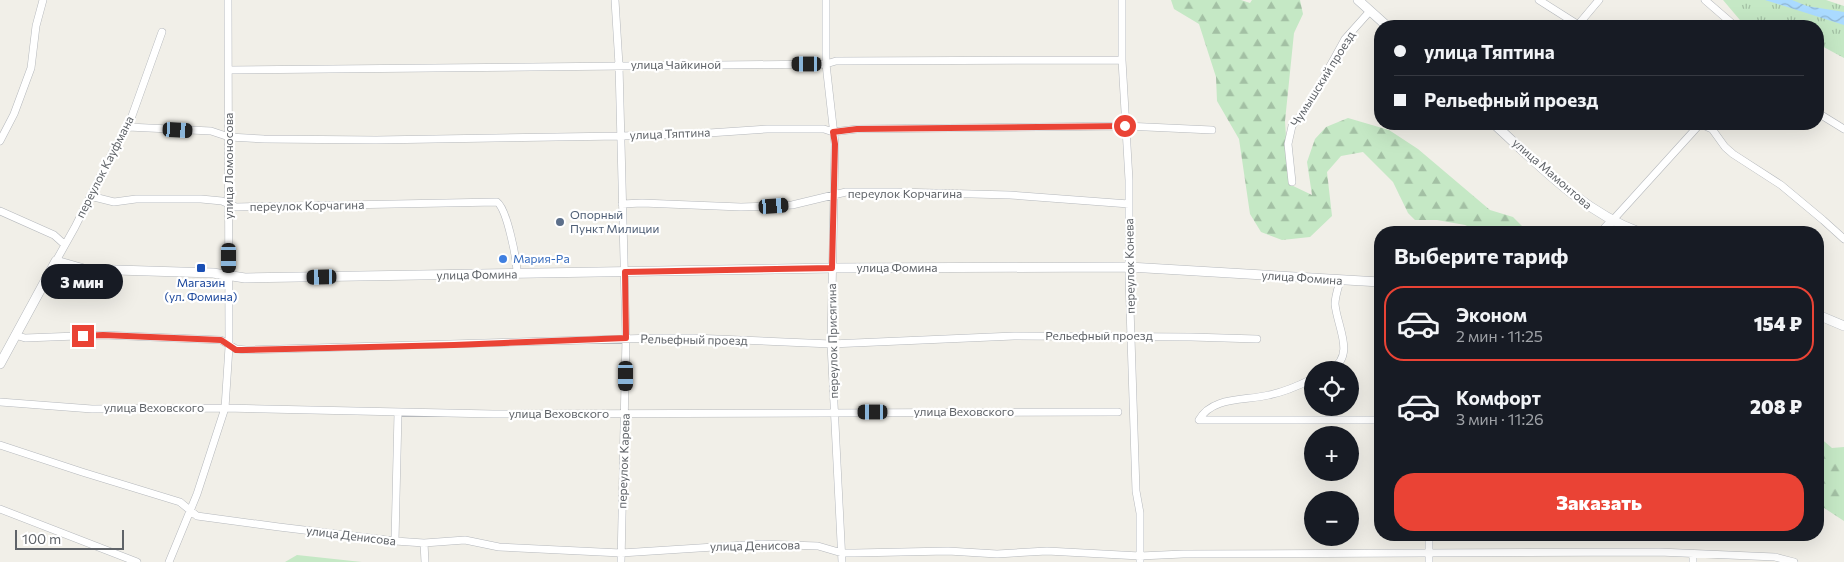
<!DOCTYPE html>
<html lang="ru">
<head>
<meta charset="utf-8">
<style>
  body { margin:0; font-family:Commissioner,sans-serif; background:#242831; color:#f1f3f6; height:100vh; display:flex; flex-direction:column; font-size:19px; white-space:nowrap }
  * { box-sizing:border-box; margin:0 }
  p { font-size:16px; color:#9ea1a6 }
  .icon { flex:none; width:28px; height:28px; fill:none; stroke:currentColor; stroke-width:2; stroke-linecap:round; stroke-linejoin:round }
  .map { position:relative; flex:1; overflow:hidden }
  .panel { position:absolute; left:1374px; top:226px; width:450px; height:315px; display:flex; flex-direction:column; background:#171b24; border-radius:20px; box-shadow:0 5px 20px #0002 }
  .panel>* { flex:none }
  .banner { position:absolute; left:1374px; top:20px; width:450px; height:110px; border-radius:20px; box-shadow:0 5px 20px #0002; display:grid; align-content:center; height:110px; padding:0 20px; background:#171b24 }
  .buttons { position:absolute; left:1304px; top:361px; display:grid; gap:10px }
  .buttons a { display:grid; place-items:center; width:55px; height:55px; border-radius:50%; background:#171b24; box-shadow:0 5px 20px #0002; font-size:25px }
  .scale { position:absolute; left:15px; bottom:12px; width:109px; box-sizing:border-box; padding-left:5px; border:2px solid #5f6368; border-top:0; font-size:14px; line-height:18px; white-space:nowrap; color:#5f6368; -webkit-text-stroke:4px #fff; paint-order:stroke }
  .end { position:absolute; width:22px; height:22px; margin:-11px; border:6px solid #ea4335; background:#fff; box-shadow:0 0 0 2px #fff }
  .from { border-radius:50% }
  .bubble { position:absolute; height:35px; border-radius:18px; background:#171b24; box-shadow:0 5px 20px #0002; font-size:16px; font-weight:800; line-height:35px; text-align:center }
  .car { position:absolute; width:15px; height:30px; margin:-15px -8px; border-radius:6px; box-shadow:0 0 4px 1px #0007; background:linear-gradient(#222 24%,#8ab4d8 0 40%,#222 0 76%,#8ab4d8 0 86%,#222 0) }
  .banner b { display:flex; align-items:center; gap:18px; height:48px; font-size:19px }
  .banner b+b { border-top:1px solid #363941 }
  .banner i { width:12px; height:12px; background:#f1f3f6 }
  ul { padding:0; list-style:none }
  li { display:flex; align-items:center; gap:15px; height:75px; margin:0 10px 8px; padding:0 10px; border:2px solid transparent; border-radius:20px }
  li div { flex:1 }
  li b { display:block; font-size:19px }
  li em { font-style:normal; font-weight:800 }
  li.selected { border-color:#ea4335 }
  li>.icon { width:45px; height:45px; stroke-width:1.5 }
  h2 { padding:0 20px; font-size:22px; line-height:60px }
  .action { display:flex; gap:10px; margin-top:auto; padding:10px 20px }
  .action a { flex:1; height:58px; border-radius:20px; background:#ea4335; color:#fff; font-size:20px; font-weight:800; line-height:58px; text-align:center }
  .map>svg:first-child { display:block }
  .grass { fill:url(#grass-tufts) }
  .forest { fill:url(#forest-firs) }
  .pitch { fill:#c5e8c5 }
  .water { fill:url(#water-waves) }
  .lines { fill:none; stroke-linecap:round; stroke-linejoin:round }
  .minor-casing { stroke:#b5b8bc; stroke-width:8 }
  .tertiary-casing { stroke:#b5b8bc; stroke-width:10 }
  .secondary-casing { stroke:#b6babf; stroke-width:10 }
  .minor { stroke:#fff; stroke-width:7 }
  .tertiary { stroke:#fff; stroke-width:9 }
  .secondary { stroke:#fff; stroke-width:9 }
  .route { stroke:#ea4335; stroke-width:6 }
  .service-dot { fill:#5c6f8a; stroke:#fff; stroke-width:2 }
  .shop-dot { fill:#3f7fe0; stroke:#fff; stroke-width:2 }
  .transit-dot { fill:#1a4fb4; stroke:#fff; stroke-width:2 }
  .labels { text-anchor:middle; stroke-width:4.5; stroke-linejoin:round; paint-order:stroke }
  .street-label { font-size:12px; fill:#5f6368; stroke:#fff }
  .service-label { font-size:12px; fill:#4e5e75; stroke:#fff; text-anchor:start }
  .shop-label { font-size:12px; fill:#366cbe; stroke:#fff; text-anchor:start }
  .transit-label { font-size:12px; fill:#164399; stroke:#fff }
</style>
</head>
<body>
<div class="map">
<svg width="1844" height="562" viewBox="0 0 1844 562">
  <defs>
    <pattern id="grass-tufts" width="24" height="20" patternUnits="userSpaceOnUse" patternTransform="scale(1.25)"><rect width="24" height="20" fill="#c5e8c5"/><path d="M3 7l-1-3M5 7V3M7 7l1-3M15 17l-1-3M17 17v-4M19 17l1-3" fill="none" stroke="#a3c0a4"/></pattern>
    <pattern id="forest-firs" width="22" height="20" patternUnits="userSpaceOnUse" patternTransform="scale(1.25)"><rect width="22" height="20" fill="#c5e8c5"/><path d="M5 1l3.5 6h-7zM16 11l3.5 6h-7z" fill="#a3c0a4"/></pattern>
    <pattern id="water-waves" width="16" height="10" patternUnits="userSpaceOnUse" patternTransform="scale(1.25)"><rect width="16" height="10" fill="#aadaff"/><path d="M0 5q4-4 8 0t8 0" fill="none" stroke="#8eb4d2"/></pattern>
  </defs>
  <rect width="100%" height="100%" fill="#f1efe8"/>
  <path class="grass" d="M1723,0H1826L1844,6V58L1818,44V26H1745Z"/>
  <path class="forest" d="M1171,0H1241L1250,3L1252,0H1300L1303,14L1294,33L1285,121L1289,184L1312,195L1307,162L1315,139L1326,127L1348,118L1389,130L1418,149L1490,210L1513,217L1528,232H1480L1465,225L1437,220H1415L1408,213L1393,182L1363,152L1341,156L1327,172L1332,216L1310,237L1282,240L1261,232L1250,214L1239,139L1217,101L1216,77L1199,24L1174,9Z
    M1818,436L1832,448L1844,447V521L1818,504Z"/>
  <path class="pitch" d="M297,555L362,562H285Z"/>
  <path class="water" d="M1765,0H1792L1807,6L1844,12V25Z"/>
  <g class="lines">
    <g class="minor-casing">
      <path id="minor" d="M615,0L619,65L626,338L621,562
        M826,0V64L835,144L831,344L842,562
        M1122,0V60L1129,180V277L1136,491L1140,513V562
        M1539,0L1580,26
        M1705,0L1735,26
        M1577,26L1599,0
        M229,70L826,64L836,61L1122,60
        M1818,113L1844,129
        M1701,124L1712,129L1725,147L1733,154L1781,185L1823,220L1844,239
        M128,127L211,131L229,137L264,139L376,140L621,136L694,134L767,129H824L833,132L857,129L1125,126L1212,130
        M0,141L14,114L31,68L36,26L43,0
        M1292,182L1288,144L1292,126L1308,106L1345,39L1370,11
        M90,196L114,202L136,199H201L222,201L236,207L497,202C507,209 517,260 517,274
        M622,204L642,203L741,207L774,206L792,205L846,192H897L1010,195L1129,204
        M0,211L54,235L64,244
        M1612,221L1700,124
        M56,261L75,227L116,145L128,127L162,32
        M15,335L25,338L103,335L221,340L236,349L246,350L657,338H694L831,344L1014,336L1191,337L1257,339
        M1331,370C1356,355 1337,327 1335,304C1335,297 1338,288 1340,281
        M1312,379C1298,386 1284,392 1269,395C1246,401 1212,396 1199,420H1380
        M0,402L92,409L225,408L493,414L1118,412
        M0,445L82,472L180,502L197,516L279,527L395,541L424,543L465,540L499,547L621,553L761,544L818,546L842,553H855L948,551L997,554L1047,551L1140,556L1183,554L1659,552L1775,557L1794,562
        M0,509L137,562
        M395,541L398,413
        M424,543L425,562
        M169,562L197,494L225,408L229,347L228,0
        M1429,562V535
        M1693,562V554"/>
    </g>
    <g class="tertiary-casing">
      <path id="tertiary" d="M1602,232L1612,221
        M0,364L56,261L84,269L213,273L245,278L832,268L1129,267L1380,282"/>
    </g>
    <g class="secondary-casing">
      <path id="secondary" d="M1358,0L1387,26
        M1494,124C1539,165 1582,211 1639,232
        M1818,315L1844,326"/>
    </g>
    <use href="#minor" class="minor"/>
    <use href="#tertiary" class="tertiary"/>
    <use href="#secondary" class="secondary"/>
  </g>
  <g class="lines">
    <path class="route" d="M83,336L103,335L221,340L236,350H246L454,345L626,338L625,272L832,268L835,144L833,132L857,129L1125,126"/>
  </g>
  <circle class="service-dot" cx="560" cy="222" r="5"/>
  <circle class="shop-dot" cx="503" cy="259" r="5"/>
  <rect class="transit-dot" x="196" y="263" width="10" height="10" rx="2.5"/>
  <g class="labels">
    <g class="street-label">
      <text x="676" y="69">улица Чайкиной</text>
      <text transform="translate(1323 79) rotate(-58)" y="4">Чумышский проезд</text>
      <text transform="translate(670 134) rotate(-2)" y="4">улица Тяптина</text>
      <text transform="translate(229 166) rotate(-90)" y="4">улица Ломоносова</text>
      <text transform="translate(105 167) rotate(-63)" y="4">переулок Кауфмана</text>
      <text transform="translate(1552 174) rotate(41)" y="4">улица Мамонтова</text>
      <text x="905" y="198">переулок Корчагина</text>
      <text transform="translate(307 206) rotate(-1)" y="4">переулок Корчагина</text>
      <text transform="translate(1130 266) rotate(-91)" y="4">переулок Конева</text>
      <text x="897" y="272">улица Фомина</text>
      <text transform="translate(477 275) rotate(-1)" y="4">улица Фомина</text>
      <text transform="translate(1302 278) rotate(4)" y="4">улица Фомина</text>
      <text x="1099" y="340">Рельефный проезд</text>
      <text transform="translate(694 340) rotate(1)" y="4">Рельефный проезд</text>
      <text transform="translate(833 341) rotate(-91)" y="4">переулок Присягина</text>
      <text x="154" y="412">улица Веховского</text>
      <text x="964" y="416">улица Веховского</text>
      <text x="559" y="418">улица Веховского</text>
      <text transform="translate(624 461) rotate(-88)" y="4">переулок Карева</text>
      <text transform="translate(351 536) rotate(7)" y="4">улица Денисова</text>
      <text transform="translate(755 546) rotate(-1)" y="4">улица Денисова</text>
    </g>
    <g class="service-label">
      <text x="570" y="219">Опорный<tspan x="570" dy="14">Пункт Милиции</tspan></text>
    </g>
    <g class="shop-label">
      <text x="513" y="263">Мария-Ра</text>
    </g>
    <g class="transit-label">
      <text x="201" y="287">Магазин<tspan x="201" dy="14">(ул. Фомина)</tspan></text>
    </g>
  </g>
</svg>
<div class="buttons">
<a><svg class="icon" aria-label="locate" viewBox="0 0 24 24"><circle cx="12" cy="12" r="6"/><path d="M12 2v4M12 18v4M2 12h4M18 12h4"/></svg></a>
<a>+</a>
<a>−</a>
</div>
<div class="scale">100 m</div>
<i class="end from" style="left:1125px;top:126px"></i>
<i class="end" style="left:83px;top:336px"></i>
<div class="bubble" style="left:41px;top:264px;width:82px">3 мин</div>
<i class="car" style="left:807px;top:64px;rotate:270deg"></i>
<i class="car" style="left:178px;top:130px;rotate:93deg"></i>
<i class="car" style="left:774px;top:206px;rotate:86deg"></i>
<i class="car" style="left:229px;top:258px;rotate:180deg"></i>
<i class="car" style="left:322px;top:277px;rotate:269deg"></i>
<i class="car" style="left:626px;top:376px;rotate:180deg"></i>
<i class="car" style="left:873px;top:412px;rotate:270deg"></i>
<div class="banner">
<b><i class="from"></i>улица Тяптина</b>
<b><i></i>Рельефный проезд</b>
</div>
<section class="panel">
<h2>Выберите тариф</h2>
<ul>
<li class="selected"><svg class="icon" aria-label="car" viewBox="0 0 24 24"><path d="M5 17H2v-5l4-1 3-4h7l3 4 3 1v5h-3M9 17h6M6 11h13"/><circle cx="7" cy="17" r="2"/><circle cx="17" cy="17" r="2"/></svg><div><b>Эконом</b><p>2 мин · 11:25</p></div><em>154 ₽</em></li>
<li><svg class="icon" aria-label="car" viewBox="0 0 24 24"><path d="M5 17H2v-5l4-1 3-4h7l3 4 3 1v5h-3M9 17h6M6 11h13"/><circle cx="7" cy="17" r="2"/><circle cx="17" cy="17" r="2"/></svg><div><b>Комфорт</b><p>3 мин · 11:26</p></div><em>208 ₽</em></li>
</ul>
<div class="action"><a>Заказать</a></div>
</section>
</div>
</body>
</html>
